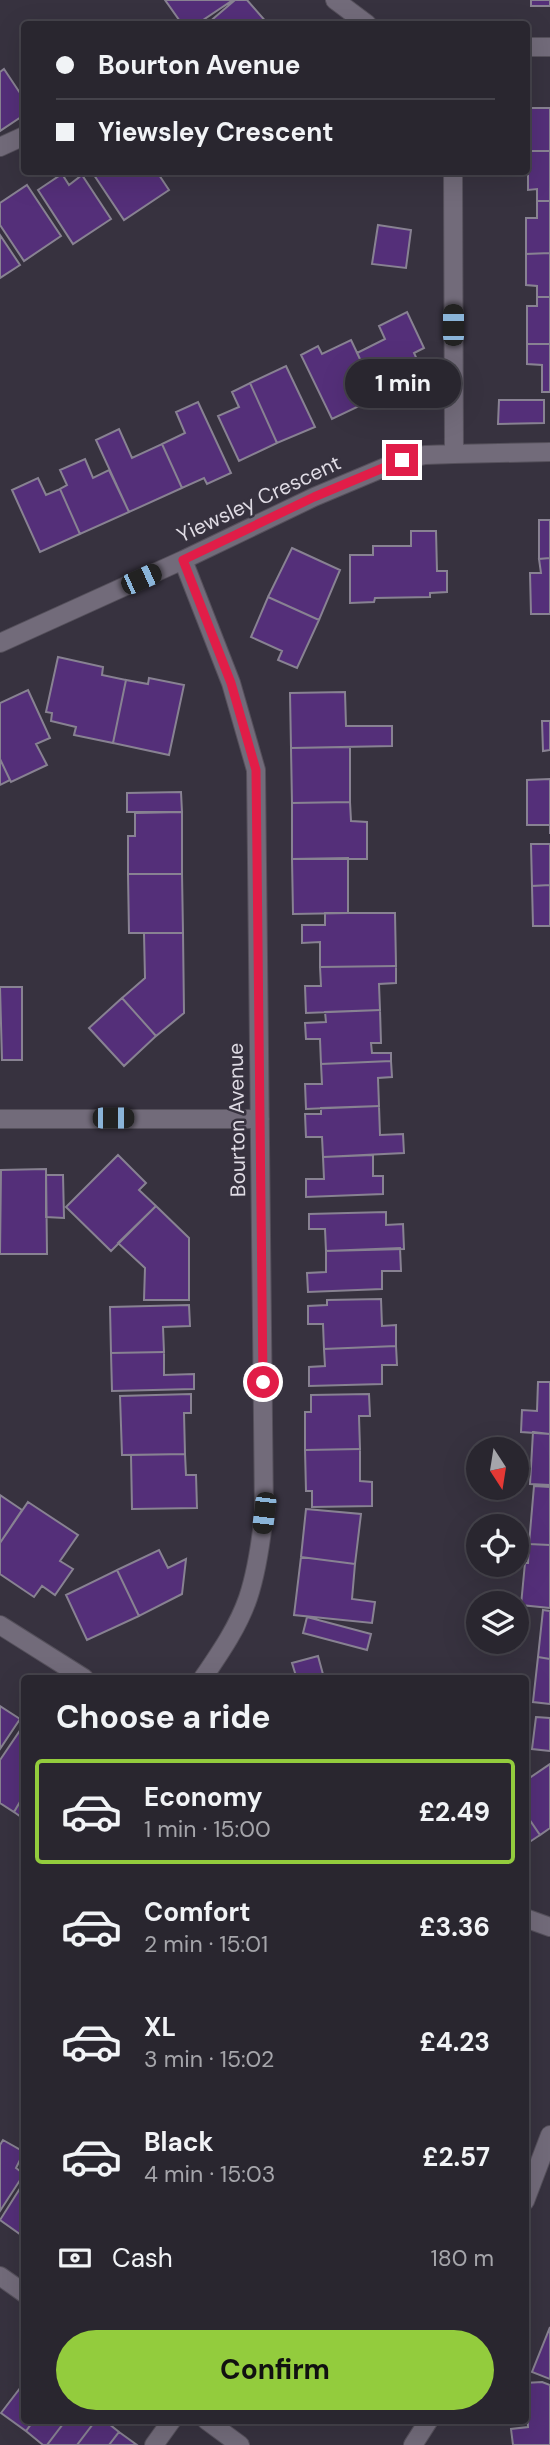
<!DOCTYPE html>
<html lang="en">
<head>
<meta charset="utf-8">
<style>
  body { margin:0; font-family:"DM Sans",sans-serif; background:#312e37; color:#f1f3f6; height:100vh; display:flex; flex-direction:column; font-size:26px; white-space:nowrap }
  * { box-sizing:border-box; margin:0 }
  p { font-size:23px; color:#a5a5aa }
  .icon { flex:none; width:38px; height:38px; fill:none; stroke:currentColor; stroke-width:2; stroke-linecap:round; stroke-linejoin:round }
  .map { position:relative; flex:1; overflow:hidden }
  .drawer { position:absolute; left:21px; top:1675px; width:508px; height:749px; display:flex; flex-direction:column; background:#29262f; border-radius:7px; box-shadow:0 7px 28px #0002,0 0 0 2px #45434b }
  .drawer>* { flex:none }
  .banner { position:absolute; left:21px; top:21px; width:509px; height:154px; border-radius:7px; box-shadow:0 7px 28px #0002,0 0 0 2px #45434b; display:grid; align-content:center; height:154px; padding:0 35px; background:#29262f }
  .needle { width:46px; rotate:168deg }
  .buttons { position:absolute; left:466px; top:1437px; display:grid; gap:14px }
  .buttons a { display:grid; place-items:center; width:63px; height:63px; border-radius:50%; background:#29262f; box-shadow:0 7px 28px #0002,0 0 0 2px #45434b; font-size:35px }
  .end { position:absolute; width:32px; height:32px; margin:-16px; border:9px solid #e11d48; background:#fff; box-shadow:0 0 0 4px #fff }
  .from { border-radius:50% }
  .bubble { position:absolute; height:49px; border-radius:24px; background:#29262f; box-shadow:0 7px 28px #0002,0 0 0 2px #45434b; font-size:23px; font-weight:700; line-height:49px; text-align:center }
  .car { position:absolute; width:21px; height:42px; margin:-21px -10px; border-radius:9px; box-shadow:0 0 5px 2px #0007; background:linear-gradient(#222 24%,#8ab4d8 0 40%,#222 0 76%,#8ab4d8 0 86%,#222 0) }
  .banner b { display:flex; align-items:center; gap:24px; height:66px; font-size:26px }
  .banner b+b { border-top:2px solid #45434b }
  .banner i { width:18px; height:18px; background:#f1f3f6 }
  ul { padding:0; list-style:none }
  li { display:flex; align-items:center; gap:21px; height:105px; margin:0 14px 10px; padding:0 21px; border:4px solid transparent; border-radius:7px }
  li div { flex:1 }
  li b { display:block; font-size:26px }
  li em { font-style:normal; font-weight:700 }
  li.selected { border-color:#93cc3d }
  li>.icon { width:63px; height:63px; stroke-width:1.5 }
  h2 { padding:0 35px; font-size:32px; line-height:84px }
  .pay { display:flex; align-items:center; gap:18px; height:77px; padding:0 35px; font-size:26px }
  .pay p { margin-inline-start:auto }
  .action { display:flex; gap:14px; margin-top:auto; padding:14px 35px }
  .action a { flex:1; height:80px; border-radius:42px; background:#93cc3d; color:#111; font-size:28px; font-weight:700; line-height:80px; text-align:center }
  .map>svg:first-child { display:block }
  .building { fill:#542f79; stroke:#888292; stroke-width:2 }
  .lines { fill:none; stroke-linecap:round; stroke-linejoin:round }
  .minor-casing { stroke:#55505b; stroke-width:20 }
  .minor { stroke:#726b7a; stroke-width:18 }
  .route { stroke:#e11d48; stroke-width:9 }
  .labels { text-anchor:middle; stroke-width:5; stroke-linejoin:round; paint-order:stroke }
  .street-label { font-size:21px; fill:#dfdbe4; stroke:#37323f }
</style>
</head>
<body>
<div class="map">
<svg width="550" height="2445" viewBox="0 0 550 2445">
  <rect width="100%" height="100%" fill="#37323f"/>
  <path class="building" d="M165,0H233L197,24H182Z
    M235,0H247L268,24H207Z
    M531,0H550V6H531Z
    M4,69L24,99V115L0,131V72Z
    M527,108H550V151H527Z
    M528,151H550V201H537V189L528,190Z
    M92,172H157L169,190L124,220Z
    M62,174L69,185L82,175L111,219L73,244L38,190Z
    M27,185L61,236L24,261L0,225V203Z
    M537,201H550V253L526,254V218H537Z
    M378,225L411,230L406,268L372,264Z
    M0,235L20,265L0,278Z
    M550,253V297H537V286L526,285V254Z
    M537,297H550V344H527V306H537Z
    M407,312L424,348L414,353L428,383L382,405L357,353L385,339L379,326Z
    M351,340L378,397L332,419L301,355L318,346L322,354Z
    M527,344H550V392H542V365L527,364Z
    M286,366L315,427L277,443L250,383Z
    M250,383L277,443L239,461L218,416L239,407L232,392Z
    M499,400H544V423L498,424Z
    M198,402L231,473L207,484L204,478L182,488L162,444L185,433L176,412Z
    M119,429L132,458L162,444L182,488L129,512L96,440Z
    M85,459L93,478L109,470L129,512L80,534L60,489L67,485L60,470Z
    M38,478L46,495L60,489L80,534L40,552L12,490Z
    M539,520H550V558L539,559Z
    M411,531H436L437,571H447V592L430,593V597L375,598L374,602L350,603V555H373V546H411Z
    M292,548L340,570L319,620L268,597Z
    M550,558V614H531L530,573H541L539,559Z
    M268,597L319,620L297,668L278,660L282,651L251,637Z
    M58,657L103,667L102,675L126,680L113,743L74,735L76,727L51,721L52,713L46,712Z
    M149,678L184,685L169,755L113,743L126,680L148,684Z
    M28,690L50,738L36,744L47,765L11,782L0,759V703Z
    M345,692L346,726H392V746L291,748L290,693Z
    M542,721H550V750L543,751Z
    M350,747V802L292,803L291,748Z
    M0,759L10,780L0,785Z
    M550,779V834V825H527V780Z
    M181,792L182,812H127V793Z
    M350,802L351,821L367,822V859H292V803Z
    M182,812V874H128V836H135V813Z
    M531,844H550V885L532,886Z
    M348,858V913L293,914L292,859Z
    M128,874H182L183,933H129Z
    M550,885V926H533L532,886Z
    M325,913H395L396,966L320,967V942L302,943V925H325Z
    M144,933H183L184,1013L156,1036L122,998L145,978Z
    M396,966V983L379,984L380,1010L306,1013L305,986H321L320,967Z
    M0,987H22V1060H2Z
    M122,998L156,1036L124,1066L89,1028Z
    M380,1010L381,1043H371L372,1053H391V1061L321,1064L320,1039H306L305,1023L326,1022L325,1012Z
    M391,1061L392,1077L378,1078L379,1106L306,1109L305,1084H322L321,1064Z
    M379,1106L380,1135L403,1134L404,1153L323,1157L322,1137H306L305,1114H321V1108Z
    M118,1155L146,1183L139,1190L156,1206L111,1251L66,1207Z
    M373,1155V1176H383V1194L306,1197V1179H324L323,1157Z
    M46,1169L47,1254H0L1,1170Z
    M46,1175H63L64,1218L46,1217Z
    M156,1206L189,1238V1300H144L145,1268L118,1243Z
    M386,1212V1225L403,1224L404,1249L326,1251L325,1229H309V1214Z
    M400,1248L401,1271H382V1289L308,1292L307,1273L326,1272V1251Z
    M381,1299L382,1326L396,1325V1346L324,1349L323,1324H308V1306L327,1305V1300Z
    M189,1305L190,1326L163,1327L164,1352L111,1353L110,1307Z
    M396,1346L397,1365H382V1384L309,1386V1367L325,1366L324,1349Z
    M164,1352V1375L194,1374V1389L112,1391L111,1353Z
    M538,1382H550V1434L521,1432L522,1410L537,1411Z
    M191,1394V1413H184L185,1454L122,1455L120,1396Z
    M369,1394L370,1416H359L360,1449L305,1450V1412H311V1395Z
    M533,1432L550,1434V1485L530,1484Z
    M360,1449V1481L372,1482V1506L312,1507V1491H306L305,1450Z
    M185,1454L186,1475H196L197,1508L132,1509L131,1455Z
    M534,1486L550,1487V1545L529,1544Z
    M0,1495L22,1510L0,1543Z
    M28,1502L78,1535L60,1561L73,1569L55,1595L42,1586L34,1597L0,1574V1543Z
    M306,1509L361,1514L355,1564L301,1557Z
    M529,1544L550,1545V1608L521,1605L525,1563H528Z
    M159,1550L168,1568L186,1559L182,1594L139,1616L117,1570Z
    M301,1557L355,1564L352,1599L375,1602L372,1623L294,1615Z
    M117,1570L139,1616L87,1640L66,1595Z
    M543,1610L550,1611V1659L538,1657Z
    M307,1617L371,1634L367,1650L303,1633Z
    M318,1656L324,1678H289L296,1676L292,1663Z
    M538,1657L550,1659V1704L533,1702Z
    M0,1706L20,1719L0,1749Z
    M536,1717L550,1718V1751L532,1749Z
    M23,1726L24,1795L14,1812L0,1803V1760Z
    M550,1764V1828L540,1835L525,1813V1781Z
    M24,1795V1819L14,1812Z
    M525,1813L540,1835L525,1845Z
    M3,2140L24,2152L16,2168L24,2174L0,2211V2145Z
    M24,2182V2237L0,2220Z
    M550,2327V2379L532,2372Z
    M542,2382L550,2385V2445H513L511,2429L528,2427L525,2383Z
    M24,2383V2420H34L26,2431L1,2413Z
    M34,2420H66L47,2445H43L26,2431Z
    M66,2420H96L77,2445H47Z
    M96,2420H104L119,2432L109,2445H77Z
    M119,2432L137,2445H109Z"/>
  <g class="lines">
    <g class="minor-casing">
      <path id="minor" d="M335,0L367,24
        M527,47H550
        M0,147L24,136
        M453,172L454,454
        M183,560L231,683L256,770L264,1513C261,1542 257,1571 248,1598C238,1627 220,1653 203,1678
        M0,643L183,560L314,497L402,460L425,455L454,454L550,452
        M0,1119H260
        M0,1625L84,1678
        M525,1918L550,1927
        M525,2201L550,2135
        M0,2276L24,2293
        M206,2420L240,2445
        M154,2445L172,2420
        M413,2445L429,2420"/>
    </g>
    <use href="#minor" class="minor"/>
  </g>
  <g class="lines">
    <path class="route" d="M263,1382L256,770L231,683L183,560L314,497L402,460"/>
  </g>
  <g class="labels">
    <g class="street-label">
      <text transform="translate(259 499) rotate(-25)" y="7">Yiewsley Crescent</text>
      <text transform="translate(237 1120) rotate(-91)" y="7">Bourton Avenue</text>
    </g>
  </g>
</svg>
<div class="buttons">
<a><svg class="needle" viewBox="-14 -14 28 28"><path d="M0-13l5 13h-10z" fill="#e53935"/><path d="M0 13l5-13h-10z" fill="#a5a5aa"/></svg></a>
<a><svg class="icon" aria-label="locate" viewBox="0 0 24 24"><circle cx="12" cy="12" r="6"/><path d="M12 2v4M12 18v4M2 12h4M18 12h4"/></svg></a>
<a><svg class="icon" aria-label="layers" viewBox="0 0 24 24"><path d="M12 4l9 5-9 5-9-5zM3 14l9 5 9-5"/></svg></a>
</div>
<i class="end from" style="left:263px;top:1382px"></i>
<i class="end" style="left:402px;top:460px"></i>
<div class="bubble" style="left:345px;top:359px;width:116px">1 min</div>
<i class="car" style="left:453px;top:325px;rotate:0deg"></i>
<i class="car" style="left:141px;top:579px;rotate:66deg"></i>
<i class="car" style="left:113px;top:1118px;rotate:90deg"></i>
<i class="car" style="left:264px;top:1513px;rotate:187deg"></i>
<div class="banner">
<b><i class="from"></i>Bourton Avenue</b>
<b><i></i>Yiewsley Crescent</b>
</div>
<section class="drawer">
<h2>Choose a ride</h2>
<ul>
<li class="selected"><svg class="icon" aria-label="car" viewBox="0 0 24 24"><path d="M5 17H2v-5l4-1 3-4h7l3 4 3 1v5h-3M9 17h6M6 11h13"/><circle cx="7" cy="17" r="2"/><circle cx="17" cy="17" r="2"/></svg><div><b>Economy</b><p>1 min · 15:00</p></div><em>£2.49</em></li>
<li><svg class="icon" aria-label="car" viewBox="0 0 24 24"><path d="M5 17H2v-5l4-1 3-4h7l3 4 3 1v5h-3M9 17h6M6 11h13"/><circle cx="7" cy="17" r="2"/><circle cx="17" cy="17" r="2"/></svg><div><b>Comfort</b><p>2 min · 15:01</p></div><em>£3.36</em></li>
<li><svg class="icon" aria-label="car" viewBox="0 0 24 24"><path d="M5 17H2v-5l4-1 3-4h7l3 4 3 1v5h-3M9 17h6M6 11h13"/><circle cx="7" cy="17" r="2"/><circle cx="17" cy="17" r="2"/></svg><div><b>XL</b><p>3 min · 15:02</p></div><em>£4.23</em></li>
<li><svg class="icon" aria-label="car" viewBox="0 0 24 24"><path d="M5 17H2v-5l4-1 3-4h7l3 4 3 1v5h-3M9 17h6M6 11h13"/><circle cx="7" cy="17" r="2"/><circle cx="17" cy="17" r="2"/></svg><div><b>Black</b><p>4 min · 15:03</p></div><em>£2.57</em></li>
</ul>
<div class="pay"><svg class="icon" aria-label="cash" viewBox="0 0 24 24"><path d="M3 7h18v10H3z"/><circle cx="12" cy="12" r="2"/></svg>Cash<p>180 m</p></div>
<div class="action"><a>Confirm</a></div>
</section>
</div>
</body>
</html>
